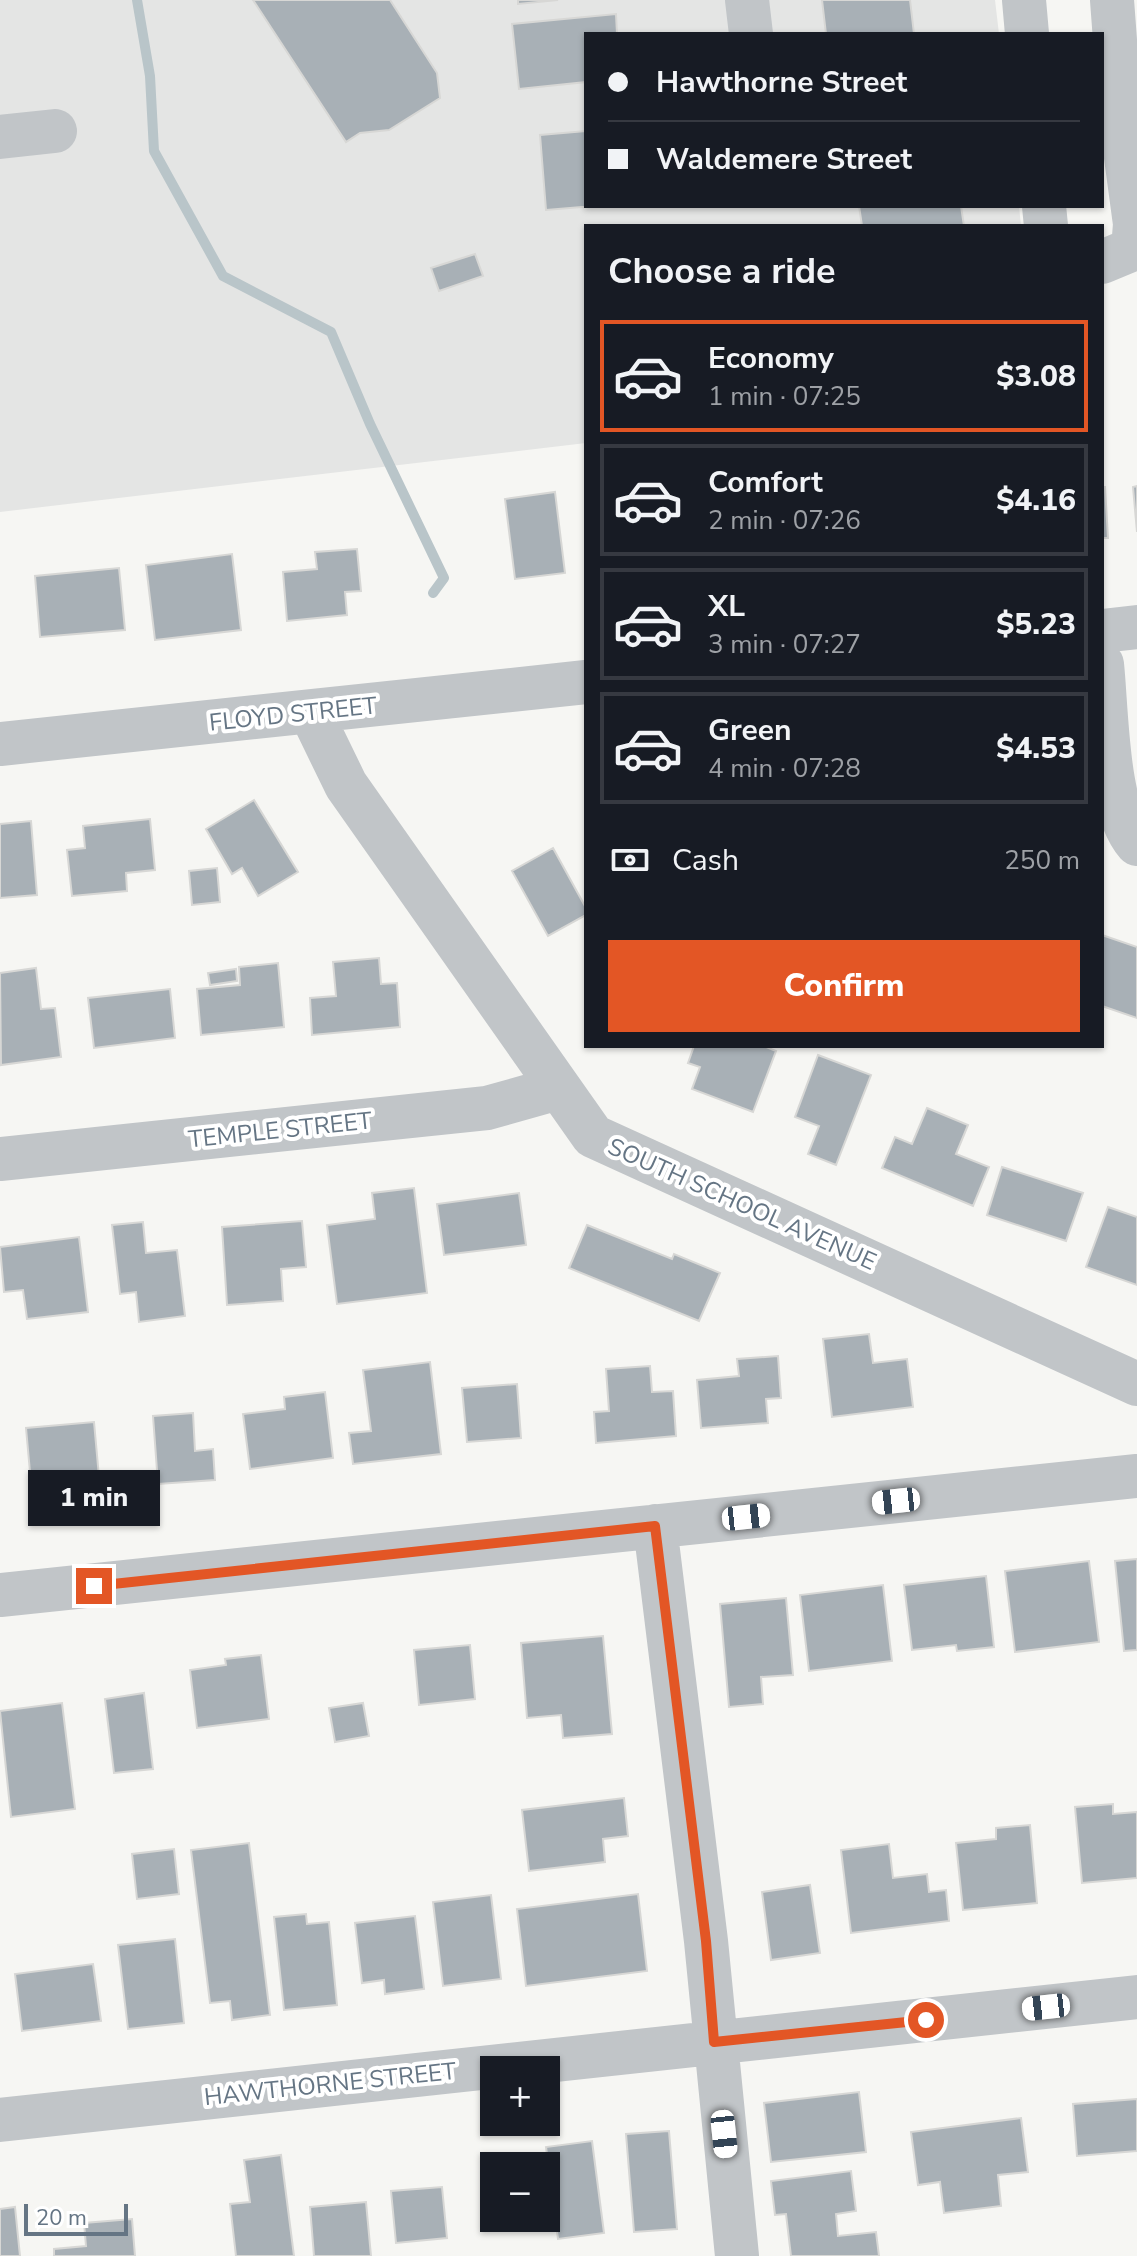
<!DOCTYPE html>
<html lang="en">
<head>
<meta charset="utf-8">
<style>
  body { margin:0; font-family:"Nunito Sans",sans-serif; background:#242831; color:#f1f3f6; height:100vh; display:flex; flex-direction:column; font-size:30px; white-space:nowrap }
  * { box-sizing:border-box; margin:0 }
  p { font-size:26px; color:#9ea1a6 }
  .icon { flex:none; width:44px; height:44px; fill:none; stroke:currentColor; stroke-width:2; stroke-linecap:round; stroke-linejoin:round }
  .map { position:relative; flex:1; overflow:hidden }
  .drawer { position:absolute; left:584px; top:224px; width:520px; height:824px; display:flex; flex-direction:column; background:#171b24; border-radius:0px; box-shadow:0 2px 6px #0004 }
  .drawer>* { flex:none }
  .top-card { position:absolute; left:584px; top:32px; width:520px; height:176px; border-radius:0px; box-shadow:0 2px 6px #0004; display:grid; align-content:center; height:176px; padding:0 24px; background:#171b24 }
  .fabs { position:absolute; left:480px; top:2056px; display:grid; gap:16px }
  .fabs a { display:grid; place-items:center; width:80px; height:80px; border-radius:0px; background:#171b24; box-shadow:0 2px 6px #0004; font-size:40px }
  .scale { position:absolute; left:24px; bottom:20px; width:104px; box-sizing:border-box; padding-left:8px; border:4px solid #657584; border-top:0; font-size:22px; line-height:28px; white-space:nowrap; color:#657584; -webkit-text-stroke:6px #fff; paint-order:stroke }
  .end { position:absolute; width:36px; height:36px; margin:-18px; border:10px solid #e35625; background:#fff; box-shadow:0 0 0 4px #fff }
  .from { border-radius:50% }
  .bubble { position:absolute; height:56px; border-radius:0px; background:#171b24; box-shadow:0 2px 6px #0004; font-size:26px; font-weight:800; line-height:56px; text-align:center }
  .car { position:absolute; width:24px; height:48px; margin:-24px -12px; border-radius:10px; box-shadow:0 0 6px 2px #0007; background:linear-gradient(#fff 24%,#345 0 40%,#fff 0 76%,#345 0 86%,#fff 0) }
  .top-card b { display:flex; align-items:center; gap:28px; height:76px; font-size:30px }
  .top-card b+b { border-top:2px solid #363941 }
  .top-card i { width:20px; height:20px; background:#f1f3f6 }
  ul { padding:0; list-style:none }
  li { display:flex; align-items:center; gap:24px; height:112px; margin:0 16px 12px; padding:0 8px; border:4px solid #363941; border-radius:0px }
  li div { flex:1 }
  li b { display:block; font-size:30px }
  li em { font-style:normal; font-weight:800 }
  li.on { border-color:#e35625 }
  li>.icon { width:72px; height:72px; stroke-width:1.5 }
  h2 { padding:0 24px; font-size:36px; line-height:96px }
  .pay { display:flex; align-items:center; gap:20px; height:88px; padding:0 24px; font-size:30px }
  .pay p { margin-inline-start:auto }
  .action { display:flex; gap:16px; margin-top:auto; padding:16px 24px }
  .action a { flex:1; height:92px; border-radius:0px; background:#e35625; color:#fff; font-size:32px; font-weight:800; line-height:92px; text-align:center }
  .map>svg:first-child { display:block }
  .built { fill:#e4e5e4 }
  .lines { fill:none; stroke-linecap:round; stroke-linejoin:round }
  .stream { stroke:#b9c5c9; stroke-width:10 }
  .building { fill:#a8b0b6; stroke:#d7d7d5; stroke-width:2 }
  .minor { stroke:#c1c5c8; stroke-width:44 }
  .route { stroke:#e35625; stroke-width:10 }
  .labels { text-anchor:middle; stroke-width:8; stroke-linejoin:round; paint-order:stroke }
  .street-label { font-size:24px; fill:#657584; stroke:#fff }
</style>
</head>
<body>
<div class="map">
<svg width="1137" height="2256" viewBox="0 0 1137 2256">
  <rect width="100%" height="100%" fill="#f6f6f3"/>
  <path class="built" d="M0,0H730L733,34H586V206H1019L1021,226H586V443L0,512Z
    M765,0H995L999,34H769Z"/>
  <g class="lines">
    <path class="stream" d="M137,0L150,76L154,151L223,276L331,332L370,424L444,578L433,593"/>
  </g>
  <path class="building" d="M253,0H390L437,73L440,98L389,130L360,133L346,142Z
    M518,0H558L518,4Z
    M822,0H910L914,34H826Z
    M616,14L617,34H586V82L519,89L512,24Z
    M586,131V206H594L546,210L540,135Z
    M859,206H961L964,226H862Z
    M475,254L483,276L439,291L431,268Z
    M1137,486V532L1133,487Z
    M1102,487H1105L1108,538H1102Z
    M555,492L565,573L515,579L505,499Z
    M357,549L361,591L345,592L347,615L287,621L283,572L317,569L315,552Z
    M232,554L241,630L155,640L146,565Z
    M119,568L125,630L40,637L35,576Z
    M254,800L298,872L258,896L242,868L232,874L206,829Z
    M150,819L155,870L126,873L127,891L72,896L67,850L85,848L83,826Z
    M31,821L37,895L0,898V824Z
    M553,848L586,908V915L548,936L512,871Z
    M217,868L220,902L192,905L189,871Z
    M1102,935L1137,947V1018L1102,1006Z
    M379,958L381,984L397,983L400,1027L312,1035L310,998L336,996L333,962Z
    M278,963L284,1027L201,1035L197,989L240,985L239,967Z
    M36,968L41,1009L55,1008L61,1057L1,1065L0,973Z
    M236,969L237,981L210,985L208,973Z
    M170,989L175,1038L94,1048L88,998Z
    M694,1046H764L776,1051L753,1112L692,1089L700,1067L688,1063Z
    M818,1055L871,1075L836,1165L808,1154L819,1126L795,1117Z
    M927,1108L968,1125L956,1154L989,1167L973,1206L882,1168L895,1137L912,1144Z
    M1002,1167L1083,1193L1066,1241L987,1215Z
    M414,1188L427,1293L337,1304L327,1225L375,1219L372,1193Z
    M519,1193L526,1245L444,1255L437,1204Z
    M1108,1207L1137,1217V1285L1086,1267Z
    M302,1221L306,1267L281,1269L283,1301L227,1305L222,1227Z
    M143,1222L146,1253L177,1250L185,1316L139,1322L136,1292L120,1294L112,1225Z
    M587,1225L672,1259L674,1254L720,1273L699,1321L569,1268Z
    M79,1237L88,1312L27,1319L23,1290L4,1292L0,1247Z
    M869,1334L873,1363L907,1359L913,1407L832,1417L823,1339Z
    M778,1356L781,1398L766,1399L768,1423L701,1428L697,1380L739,1376L737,1359Z
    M430,1362L441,1454L353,1464L349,1433L371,1431L363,1370Z
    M650,1366L652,1392L673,1391L676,1436L596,1443L594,1412L609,1411L606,1369Z
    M517,1384L521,1438L467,1442L462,1388Z
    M325,1392L333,1458L250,1469L243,1414L285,1409L284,1397Z
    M193,1413L195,1451L213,1449L215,1480L158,1484L153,1416Z
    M94,1422L100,1488L32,1494L26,1428Z
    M1137,1559V1650L1124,1651L1115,1561Z
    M1089,1561L1099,1642L1015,1652L1005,1571Z
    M986,1576L994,1647L957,1651L956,1645L912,1650L904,1585Z
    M883,1585L892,1661L809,1671L800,1595Z
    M786,1598L793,1675L761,1677L763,1704L729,1707L720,1604Z
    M603,1636L612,1734L563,1738L561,1715L527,1718L521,1643Z
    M470,1645L475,1699L419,1705L414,1650Z
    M261,1655L269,1719L197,1728L190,1670L226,1665L225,1659Z
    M144,1693L153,1769L114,1773L105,1699Z
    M62,1703L75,1809L11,1817L0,1711Z
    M363,1703L369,1736L335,1742L329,1708Z
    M624,1798L628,1836L603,1839L605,1862L529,1871L522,1810Z
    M1113,1804V1814L1137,1812V1878L1082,1883L1075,1807Z
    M1030,1825L1037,1903L963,1910L956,1843L996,1839V1828Z
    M249,1843L270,2015L232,2020L230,2001L210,2003L191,1850Z
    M889,1844L893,1878L927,1874L929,1892L946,1890L949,1921L851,1933L841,1850Z
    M174,1849L179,1894L137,1899L132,1854Z
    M810,1885L820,1953L771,1960L762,1892Z
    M638,1894L647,1971L526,1986L517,1909Z
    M491,1895L501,1979L443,1986L433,1902Z
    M306,1914L307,1924L329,1922L337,2005L284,2010L274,1917Z
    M415,1916L424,1989L385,1994L384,1980L362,1983L355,1923Z
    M175,1939L184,2023L128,2029L118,1945Z
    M93,1964L101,2021L22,2031L15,1974Z
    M859,2092L866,2152L771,2162L764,2103Z
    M1137,2099V2151L1077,2156L1073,2104Z
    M1021,2118L1028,2172L998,2175L1001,2206L944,2213L940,2182L918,2185L911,2132Z
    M669,2131L677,2229L634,2232L626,2134Z
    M592,2141L604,2233L558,2239L546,2147Z
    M281,2155L294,2256H236L230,2204L250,2202L244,2160Z
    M851,2171L856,2211L836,2214L838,2236L876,2232L879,2256H791L786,2214L775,2215L771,2181Z
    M442,2187L447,2238L396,2243L391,2191Z
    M366,2202L371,2256H314L310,2207Z
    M15,2207L20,2256H0V2209Z
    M132,2219L135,2256H54V2249L86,2246L84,2223Z"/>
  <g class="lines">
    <path class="minor" d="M747,0L751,34
      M1024,0L1027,34
      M0,137L55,131
      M1044,206L1046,226
      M1102,262L1133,249L1135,224L1121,120L1112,0
      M1102,631L1137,627
      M1102,664C1107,711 1106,809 1137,844
      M311,713L346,785L593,1136L1137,1384
      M0,744L586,682
      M0,1159L487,1108L558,1088
      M655,1526L706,1941L737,2256
      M0,1595L1137,1476
      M0,2120L1137,1997"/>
  </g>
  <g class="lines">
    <path class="route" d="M94,1586L655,1526L706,1941L714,2042L926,2020"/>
  </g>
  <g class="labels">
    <g class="street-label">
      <text transform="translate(293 714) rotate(-6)" y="8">FLOYD STREET</text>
      <text transform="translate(280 1130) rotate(-6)" y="8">TEMPLE STREET</text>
      <text transform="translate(742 1204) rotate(24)" y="8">SOUTH SCHOOL AVENUE</text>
      <text transform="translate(330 2084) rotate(-6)" y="8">HAWTHORNE STREET</text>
    </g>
  </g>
</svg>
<div class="fabs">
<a>+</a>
<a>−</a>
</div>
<div class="scale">20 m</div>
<i class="end from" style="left:926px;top:2020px"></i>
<i class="end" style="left:94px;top:1586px"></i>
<div class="bubble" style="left:28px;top:1470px;width:132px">1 min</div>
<i class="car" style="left:896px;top:1501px;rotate:264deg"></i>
<i class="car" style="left:746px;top:1517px;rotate:84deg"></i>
<i class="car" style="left:1046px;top:2007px;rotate:264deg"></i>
<i class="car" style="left:724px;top:2134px;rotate:174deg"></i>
<div class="top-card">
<b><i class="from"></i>Hawthorne Street</b>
<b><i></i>Waldemere Street</b>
</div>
<section class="drawer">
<h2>Choose a ride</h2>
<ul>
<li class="on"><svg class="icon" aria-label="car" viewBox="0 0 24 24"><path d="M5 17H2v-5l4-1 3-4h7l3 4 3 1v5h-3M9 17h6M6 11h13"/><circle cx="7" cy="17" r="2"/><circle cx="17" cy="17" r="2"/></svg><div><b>Economy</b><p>1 min · 07:25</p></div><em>$3.08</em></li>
<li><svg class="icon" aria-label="car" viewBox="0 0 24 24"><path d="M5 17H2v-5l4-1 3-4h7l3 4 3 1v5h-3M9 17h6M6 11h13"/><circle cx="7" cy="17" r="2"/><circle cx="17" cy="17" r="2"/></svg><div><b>Comfort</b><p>2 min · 07:26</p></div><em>$4.16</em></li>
<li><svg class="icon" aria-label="car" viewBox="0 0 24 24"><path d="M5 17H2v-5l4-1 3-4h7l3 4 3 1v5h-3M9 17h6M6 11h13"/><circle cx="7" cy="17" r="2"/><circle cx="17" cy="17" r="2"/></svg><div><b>XL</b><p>3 min · 07:27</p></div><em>$5.23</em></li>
<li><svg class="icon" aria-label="car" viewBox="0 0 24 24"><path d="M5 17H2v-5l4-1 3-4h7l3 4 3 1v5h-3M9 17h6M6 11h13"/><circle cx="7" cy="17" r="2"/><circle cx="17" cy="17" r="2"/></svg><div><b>Green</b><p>4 min · 07:28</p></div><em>$4.53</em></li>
</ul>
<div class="pay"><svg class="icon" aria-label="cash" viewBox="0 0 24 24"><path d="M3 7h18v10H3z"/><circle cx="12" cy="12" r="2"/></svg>Cash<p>250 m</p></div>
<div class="action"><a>Confirm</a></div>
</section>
</div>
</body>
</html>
